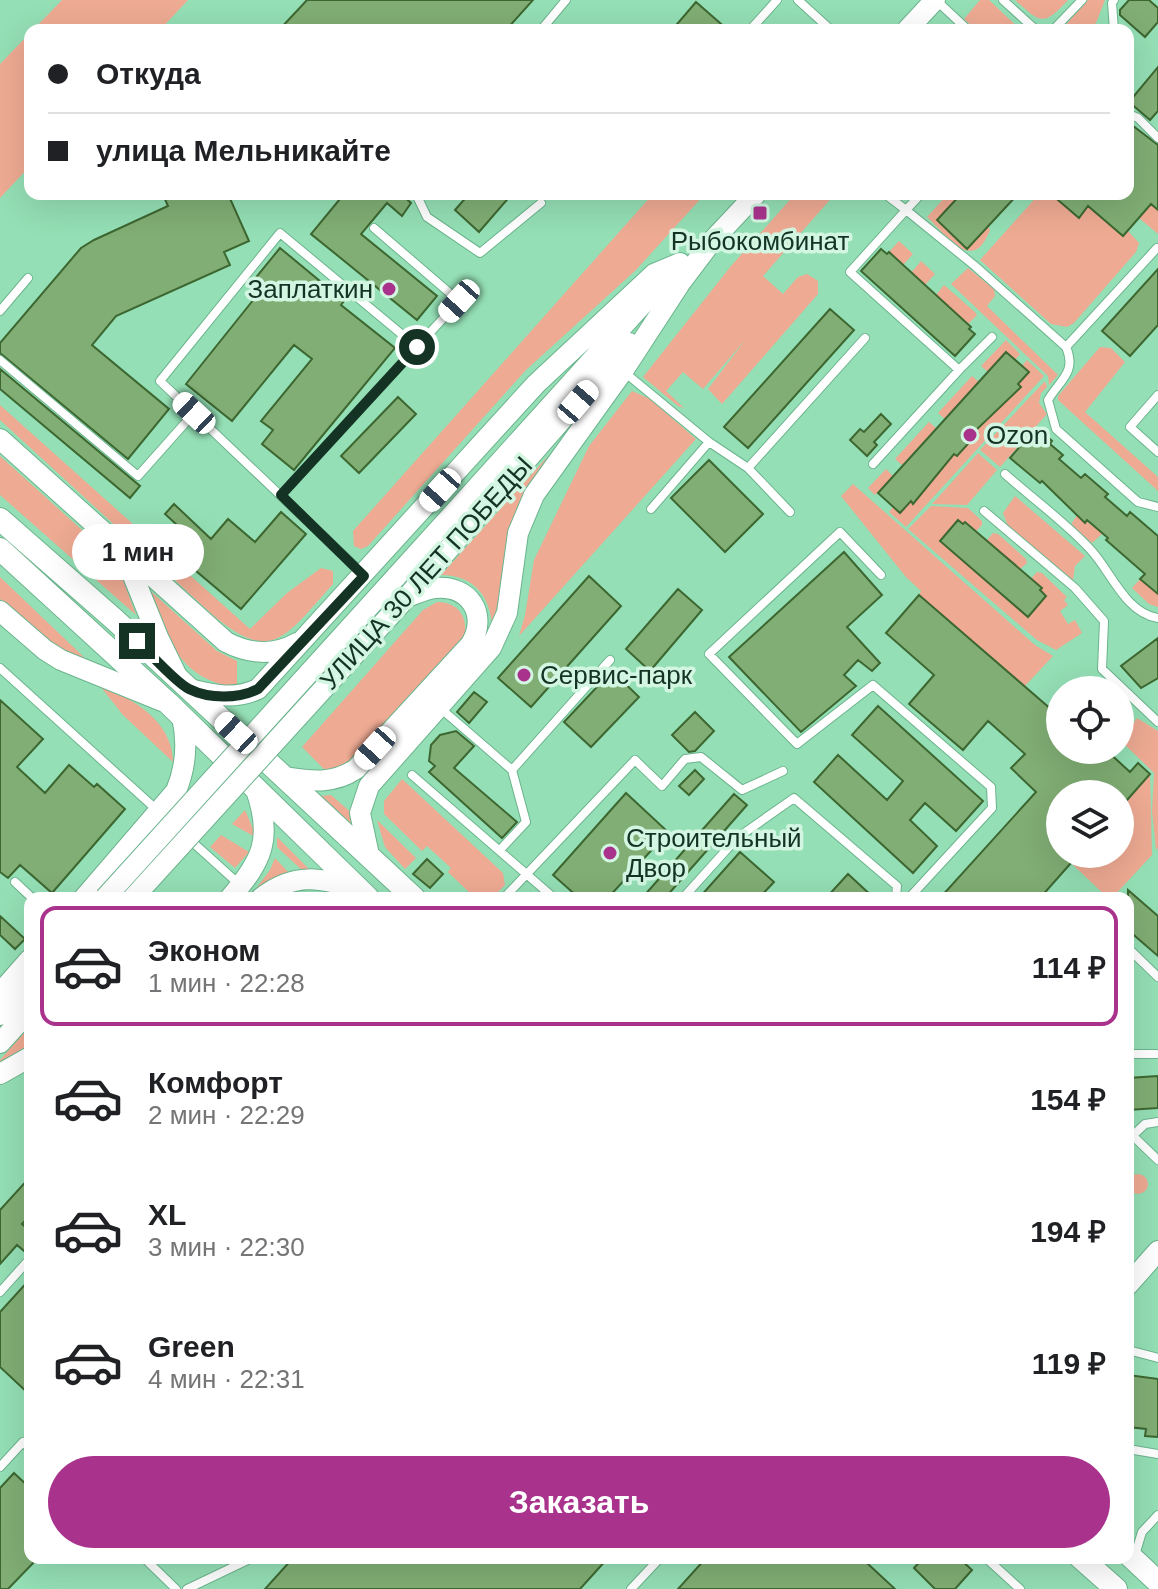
<!DOCTYPE html>
<html lang="ru">
<head>
<meta charset="utf-8">
<style>
  body { margin:0; font-family:Helvetica,sans-serif; background:#f6f6f6; color:#202124; height:100vh; display:flex; flex-direction:column; font-size:30px; white-space:nowrap }
  * { box-sizing:border-box; margin:0 }
  p { font-size:26px; color:#757577 }
  .icon { flex:none; width:44px; height:44px; fill:none; stroke:currentColor; stroke-width:2; stroke-linecap:round; stroke-linejoin:round }
  .map { position:relative; flex:1; overflow:hidden }
  .panel { position:absolute; left:24px; top:892px; width:1110px; height:672px; display:flex; flex-direction:column; background:#fff; border-radius:16px; box-shadow:0 8px 32px #0002 }
  .panel>* { flex:none }
  .top-card { position:absolute; left:24px; top:24px; width:1110px; height:176px; border-radius:16px; box-shadow:0 8px 32px #0002; display:grid; align-content:center; height:176px; padding:0 24px; background:#fff }
  .controls { position:absolute; left:1046px; top:676px; display:grid; gap:16px }
  .controls a { display:grid; place-items:center; width:88px; height:88px; border-radius:50%; background:#fff; box-shadow:0 8px 32px #0002; font-size:40px }
  .end { position:absolute; width:36px; height:36px; margin:-18px; border:10px solid #143324; background:#fff; box-shadow:0 0 0 4px #fff }
  .from { border-radius:50% }
  .bubble { position:absolute; height:56px; border-radius:28px; background:#fff; box-shadow:0 8px 32px #0002; font-size:26px; font-weight:600; line-height:56px; text-align:center }
  .car { position:absolute; width:24px; height:48px; margin:-24px -12px; border-radius:10px; box-shadow:0 0 6px 2px #0007; background:linear-gradient(#fff 24%,#345 0 40%,#fff 0 76%,#345 0 86%,#fff 0) }
  .top-card b { display:flex; align-items:center; gap:28px; height:76px; font-size:30px }
  .top-card b+b { border-top:2px solid #e0e0e0 }
  .top-card i { width:20px; height:20px; background:#202124 }
  ul { padding:14px 0 0; list-style:none }
  li { display:flex; align-items:center; gap:24px; height:120px; margin:0 16px 12px; padding:0 8px; border:4px solid transparent; border-radius:16px }
  li div { flex:1 }
  li b { display:block; font-size:30px }
  li em { font-style:normal; font-weight:600 }
  li.selected { border-color:#a9338c }
  li>.icon { width:72px; height:72px; stroke-width:1.5 }
  .primary-button { display:flex; gap:16px; margin-top:auto; padding:16px 24px }
  .primary-button a { flex:1; height:92px; border-radius:48px; background:#a9338c; color:#fff; font-size:32px; font-weight:600; line-height:92px; text-align:center }
  .map>svg:first-child { display:block }
  .green { fill:#eeaa93 }
  .building { fill:#80ae74; stroke:#3d6731; stroke-width:2 }
  .lines { fill:none; stroke-linecap:round; stroke-linejoin:round }
  .service-casing { stroke:#6bb48d; stroke-width:10 }
  .tertiary-casing { stroke:#6bb48d; stroke-width:22 }
  .secondary-casing { stroke:#6bb48d; stroke-width:24 }
  .service { stroke:#fff; stroke-width:8 }
  .tertiary { stroke:#fff; stroke-width:20 }
  .secondary { stroke:#fff; stroke-width:22 }
  .tertiary-bridge-casing { stroke:#6bb48d; stroke-width:22; stroke-linecap:butt }
  .tertiary-bridge { stroke:#fff; stroke-width:20 }
  .route { stroke:#143324; stroke-width:10 }
  .poi-dot { fill:#a9338c; stroke:#d2f6e1; stroke-width:3 }
  .labels { text-anchor:middle; stroke-width:7; stroke-linejoin:round; paint-order:stroke }
  .poi-label { font-size:26px; fill:#143324; stroke:#d2f6e1; text-anchor:start }
  .street-label { font-size:26px; fill:#143324; stroke:#d2f6e1 }
</style>
</head>
<body>
<div class="map">
<svg width="1158" height="1589" viewBox="0 0 1158 1589">
  <rect width="100%" height="100%" fill="#94dfb5"/>
  <path class="green" d="M62,0H188L160,30H33Z
    M980,0H989L1021,30H976L964,19Z
    M1015,0H1068C1043,27 1041,23 1015,0Z
    M1088,0H1105L1096,23L1089,30H1061Z
    M30,33V166L0,198V64Z
    M1128,186L1158,210V234L1139,218L1142,213L1128,194Z
    M653,194H705L636,270L526,370L368,546L361,549L354,546L353,531Z
    M795,194H835L763,276L783,294L798,277L807,274L818,281V294L722,404L708,389L746,339L703,389L683,372L666,391L684,408L678,406L643,377L731,266Z
    M948,194L956,200L937,220L967,248L988,226L990,230C973,275 947,236 927,217Z
    M1039,194H1056L1079,217L1088,206L1123,236L1128,231L1139,243L1136,252L1074,323L1067,327L1051,324L980,260Z
    M899,241L913,254L903,265L889,252Z
    M921,261L935,274L925,285L911,273Z
    M968,268L994,289L995,296L987,306L1058,375L1049,385L1048,376L951,284Z
    M944,285L975,312L977,315L968,324L936,295Z
    M1006,340L1020,354L1015,360L1006,352L988,372L981,366Z
    M1100,347L1111,348L1125,362L1085,412L1158,477V491L1058,400V396Z
    M1027,360L1044,376L906,527L889,512L893,507L900,513L911,501L914,503L954,454L957,456L977,434L975,431L1020,387L1018,384L1029,373L1022,366Z
    M972,376L979,382L945,419L938,413Z
    M1045,381L1047,387L1041,393L1039,403L1047,414L1000,467L980,450Z
    M632,391L650,399L696,439L519,636L525,615L534,560L589,446Z
    M0,405L250,629L287,593L321,568L333,571V584C282,641 270,667 204,607L0,420Z
    M929,422L936,428L902,465L895,459Z
    M978,453L997,470L967,505L932,504Z
    M0,456L102,548L122,577L136,615L0,495Z
    M548,456L523,496L492,628C491,597 474,575 441,575Z
    M886,469L893,476L875,495L868,488Z
    M853,484L1035,645L1053,656L1025,686L919,595L921,591L906,577L841,496Z
    M1015,496L1085,556L1075,566L1073,580L1008,526L1003,513Z
    M931,506L968,508L982,521V525L976,531L966,522L963,524L957,520L940,541L1028,616L1046,596L1031,579L1037,572L1042,573L1067,597L1064,600L1068,605L1060,611L1068,624L1075,620L1082,633L1056,650L1037,640L908,529Z
    M1077,515L1103,533L1092,543L1073,527L1072,523Z
    M993,533L998,534L1026,559L1027,563L1020,569L997,553L998,550L987,540Z
    M0,577L89,662C54,654 27,622 0,599Z
    M1140,579L1158,594V607L1149,604L1132,588Z
    M145,586L217,651L237,661V687C178,681 166,634 145,586Z
    M437,602C458,602 469,617 464,637L349,765L329,774L302,747L423,610Z
    M100,686C133,698 173,722 173,762L123,715Z
    M1137,718L1158,731V848L1156,850L1152,811L1154,773L1121,741Z
    M1150,774L1152,855L1112,898H1108L1071,863L1079,854H1120V808Z
    M402,779L503,873L505,885L492,898H475L448,872L451,868L427,846L422,851L384,814V801Z
    M331,795L355,816L354,826L321,796Z
    M245,810L257,838L232,824Z
    M377,820L416,858L405,869L385,847Z
    M221,835L249,852L235,868L210,847Z
    M277,837L311,871L304,872L277,847Z
    M275,858L290,874L263,887L249,898L270,870Z
    M30,1026V1044L0,1063V1060Z
    M1128 1184a10 10 0 1 1 20 0a10 10 0 1 1-20 0Z"/>
  <path class="building" d="M307,0H533L506,30H279Z
    M1129,0H1149L1158,8V22L1145,37L1120,15V10Z
    M696,2L728,30H672Z
    M1158,67V111L1150,120L1129,102Z
    M1128,122L1158,145V210L1151,204L1123,236L1088,206L1079,218L1051,194H1128Z
    M172,194H228L249,241L224,252L230,265L116,316L92,345L169,409L128,459L0,353V343L81,248L94,240L168,206L164,197Z
    M344,194H401L411,203L402,216L387,203L361,234L437,296L417,320L311,234Z
    M469,194H512L479,232L455,210Z
    M961,194H1018L967,249L937,220Z
    M280,248L344,301L341,305L395,348L294,470L262,444L273,430L261,421L312,359L294,345L232,421L186,384L258,294L249,286Z
    M881,249L887,254L889,252L971,327L969,329L975,334L955,356L861,271Z
    M1158,269V325L1130,356L1102,331Z
    M830,309L854,330L748,448L724,427Z
    M1006,352L1029,372L1018,384L1021,387L975,431L978,433L957,456L954,454L913,504L911,501L900,513L878,493Z
    M0,369L140,486L130,498L0,389Z
    M398,397L416,414L359,473L341,456Z
    M881,414L891,424L874,442L877,445L867,456L850,440L860,429L864,432Z
    M1042,432L1052,441L1050,444L1063,455L1059,459L1081,478L1085,474L1108,494L1105,497L1127,516L1130,512L1158,536V594L1140,579L1145,574L1106,540L1108,538L1087,520L1085,523L1042,481L1040,483L1010,458L1022,444L1024,446L1032,436L1036,440Z
    M709,460L763,514L725,552L671,498Z
    M174,504L211,539L228,519L255,542L281,512L306,534L241,609L189,565L202,548L165,514Z
    M958,520L963,524L965,522L1042,588L1040,590L1046,596L1028,617L940,541Z
    M844,552L882,595L847,627L880,663L872,671L858,660L844,675L856,686L801,732L729,657Z
    M589,576L621,606L531,707L498,678Z
    M678,589L702,610L650,671L626,649Z
    M919,595L1060,717V750H1106L1130,772L1138,763L1150,774L1120,808V794H1060V854H1079L1040,898H940L1036,792L1011,768L1025,754L988,721L963,750L909,704L934,675L886,633Z
    M1158,638V678L1141,688L1121,666Z
    M612,671L639,697L591,747L564,722Z
    M474,692L487,702L469,723L457,712Z
    M0,700L43,739L17,767L45,793L69,765L94,787L97,784L125,809L52,893L20,865L8,878L0,872Z
    M878,706L983,801L956,831L925,803L910,820L937,846L913,873L814,782L838,755L887,800L903,781L852,735Z
    M695,712L714,731L695,751L689,752L672,735Z
    M456,731L474,746L454,768L517,822L502,838L429,772L435,766L429,761L431,745L440,735Z
    M695,770L704,779L689,795L679,786Z
    M626,793L668,832L608,898H579L553,875Z
    M734,794L747,805L665,898H642Z
    M740,852L774,882L759,898H699Z
    M427,859L443,874L430,888L413,874Z
    M848,874L874,898H826Z
    M1128,890L1158,916V956L1128,930Z
    M0,916L25,939L15,949L0,935Z
    M1158,1076V1108L1128,1110V1078Z
    M30,1177V1216L22,1224L30,1231V1256L17,1245L0,1264V1210Z
    M30,1279V1395L0,1367V1312Z
    M1128,1375L1158,1379V1437L1145,1436L1146,1429L1128,1427Z
    M14,1473L30,1488V1558H38L8,1589H0V1488Z
    M293,1558H608L580,1589H265Z
    M706,1558H874L868,1564L895,1589H678Z
    M923,1558H959L972,1570L955,1589H935L914,1568Z"/>
  <g class="lines">
    <g class="service-casing">
      <path id="service" d="M798,0L831,30
        M1003,0L1036,30
        M1114,0L1112,3L1114,30
        M937,1L968,30
        M541,30L566,0
        M750,30L777,0
        M1053,30L1082,0
        M1128,114L1138,118L1158,138
        M416,194L427,217L480,253L541,203
        M921,194L906,210L975,266L1066,347C1077,372 1060,380 1048,400L1056,429L1138,502L1158,507
        M0,311L28,278
        M1066,347L1157,248
        M0,360L138,476L194,413
        M959,370L992,337
        M623,371L709,442L748,468L865,338
        M1158,395L1130,427L1158,452
        M873,464L959,370L850,272L906,210L885,194
        M748,468L790,512
        M1005,474C1033,499 1065,522 1090,549C1111,571 1125,613 1158,618
        M281,495L459,301L374,228
        M651,509L709,442
        M984,511L1075,588L1104,621L1102,669L1158,722
        M362,573L160,381L280,233L417,347
        M881,575L840,532L709,654L797,744L873,685L991,787L992,808L909,898
        M0,668L157,810
        M439,707L512,770L610,660
        M412,775L554,898
        M188,838L240,885
        M500,850L526,822L512,770
        M15,882L32,898
        M504,898L635,760L662,786L685,759L701,757L742,790L783,771
        M683,898L737,838L794,798L897,886L896,898
        M1128,948L1158,977
        M1128,1054H1158
        M1133,1136L1158,1160
        M1128,1140L1145,1124L1158,1122
        M0,1292L27,1262L30,1266
        M1128,1350L1158,1358
        M1128,1449L1158,1454
        M0,1467L23,1442L30,1449
        M1135,1555L1142,1532L1158,1515
        M144,1558L176,1589
        M986,1558L1020,1589
        M187,1589L252,1558
        M631,1589L660,1558"/>
    </g>
    <g class="tertiary-casing">
      <path id="tertiary" d="M907,30L935,0
        M678,286L712,241L756,194
        M0,439L226,642C249,654 274,656 297,643
        M125,556L158,637L176,674
        M395,578L668,276
        M406,598L629,343
        M0,611L45,650L61,660L162,701
        M189,689C213,695 235,700 258,689L536,384L654,274L680,263
        M283,777C310,781 332,785 356,769L471,644C488,614 470,585 435,588C426,589 418,593 410,596
        M369,855L360,813L369,786L491,648L507,613L518,533L534,495L623,371L679,285
        M84,898L176,791C186,767 188,743 182,717
        M230,898C262,861 273,839 256,790
        M261,898C294,872 321,877 359,890
        M0,993L30,959
        M0,1015L30,981
        M0,1043L30,1010
        M0,1074L30,1057
        M1128,1285L1158,1251"/>
    </g>
    <g class="secondary-casing">
      <path id="secondary" d="M0,519L115,620L414,898
        M0,549L168,703L368,898
        M1128,1554L1158,1582
        M1081,1558L1116,1589"/>
    </g>
    <use href="#service" class="service"/>
    <use href="#tertiary" class="tertiary"/>
    <use href="#secondary" class="secondary"/>
    <g class="tertiary-bridge-casing">
      <path id="tertiary-bridge" d="M105,898L395,578
        M133,898L406,598"/>
    </g>
    <use href="#tertiary-bridge" class="tertiary-bridge"/>
  </g>
  <g class="lines">
    <path class="route" d="M137,641C150,653 175,682 189,689C209,699 239,699 258,689L364,576L281,495L417,347"/>
  </g>
  <g class="poi-dot">
    <rect x="752" y="205" width="16" height="16" rx="4"/>
    <circle cx="389" cy="289" r="8"/>
    <circle cx="970" cy="435" r="8"/>
    <circle cx="524" cy="675" r="8"/>
    <circle cx="610" cy="853" r="8"/>
  </g>
  <g class="labels">
    <g class="poi-label">
      <text x="760" y="250" text-anchor="middle">Рыбокомбинат</text>
      <text x="373" y="298" text-anchor="end">Заплаткин</text>
      <text x="986" y="444">Ozon</text>
      <text x="540" y="684">Сервис-парк</text>
      <text x="626" y="847">Строительный<tspan x="626" dy="30">Двор</tspan></text>
    </g>
    <g class="street-label">
      <text transform="translate(426 573) rotate(-48)" y="9">УЛИЦА 30 ЛЕТ ПОБЕДЫ</text>
    </g>
  </g>
</svg>
<div class="controls">
<a><svg class="icon" aria-label="locate" viewBox="0 0 24 24"><circle cx="12" cy="12" r="6"/><path d="M12 2v4M12 18v4M2 12h4M18 12h4"/></svg></a>
<a><svg class="icon" aria-label="layers" viewBox="0 0 24 24"><path d="M12 4l9 5-9 5-9-5zM3 14l9 5 9-5"/></svg></a>
</div>
<i class="end from" style="left:417px;top:347px"></i>
<i class="end" style="left:137px;top:641px"></i>
<div class="bubble" style="left:72px;top:524px;width:132px">1 мин</div>
<i class="car" style="left:459px;top:301px;rotate:222deg"></i>
<i class="car" style="left:578px;top:402px;rotate:41deg"></i>
<i class="car" style="left:194px;top:413px;rotate:313deg"></i>
<i class="car" style="left:440px;top:490px;rotate:222deg"></i>
<i class="car" style="left:236px;top:733px;rotate:313deg"></i>
<i class="car" style="left:375px;top:748px;rotate:222deg"></i>
<div class="top-card">
<b><i class="from"></i>Откуда</b>
<b><i></i>улица Мельникайте</b>
</div>
<section class="panel">
<ul>
<li class="selected"><svg class="icon" aria-label="car" viewBox="0 0 24 24"><path d="M5 17H2v-5l4-1 3-4h7l3 4 3 1v5h-3M9 17h6M6 11h13"/><circle cx="7" cy="17" r="2"/><circle cx="17" cy="17" r="2"/></svg><div><b>Эконом</b><p>1 мин · 22:28</p></div><em>114 ₽</em></li>
<li><svg class="icon" aria-label="car" viewBox="0 0 24 24"><path d="M5 17H2v-5l4-1 3-4h7l3 4 3 1v5h-3M9 17h6M6 11h13"/><circle cx="7" cy="17" r="2"/><circle cx="17" cy="17" r="2"/></svg><div><b>Комфорт</b><p>2 мин · 22:29</p></div><em>154 ₽</em></li>
<li><svg class="icon" aria-label="car" viewBox="0 0 24 24"><path d="M5 17H2v-5l4-1 3-4h7l3 4 3 1v5h-3M9 17h6M6 11h13"/><circle cx="7" cy="17" r="2"/><circle cx="17" cy="17" r="2"/></svg><div><b>XL</b><p>3 мин · 22:30</p></div><em>194 ₽</em></li>
<li><svg class="icon" aria-label="car" viewBox="0 0 24 24"><path d="M5 17H2v-5l4-1 3-4h7l3 4 3 1v5h-3M9 17h6M6 11h13"/><circle cx="7" cy="17" r="2"/><circle cx="17" cy="17" r="2"/></svg><div><b>Green</b><p>4 мин · 22:31</p></div><em>119 ₽</em></li>
</ul>
<div class="primary-button"><a>Заказать</a></div>
</section>
</div>
</body>
</html>
